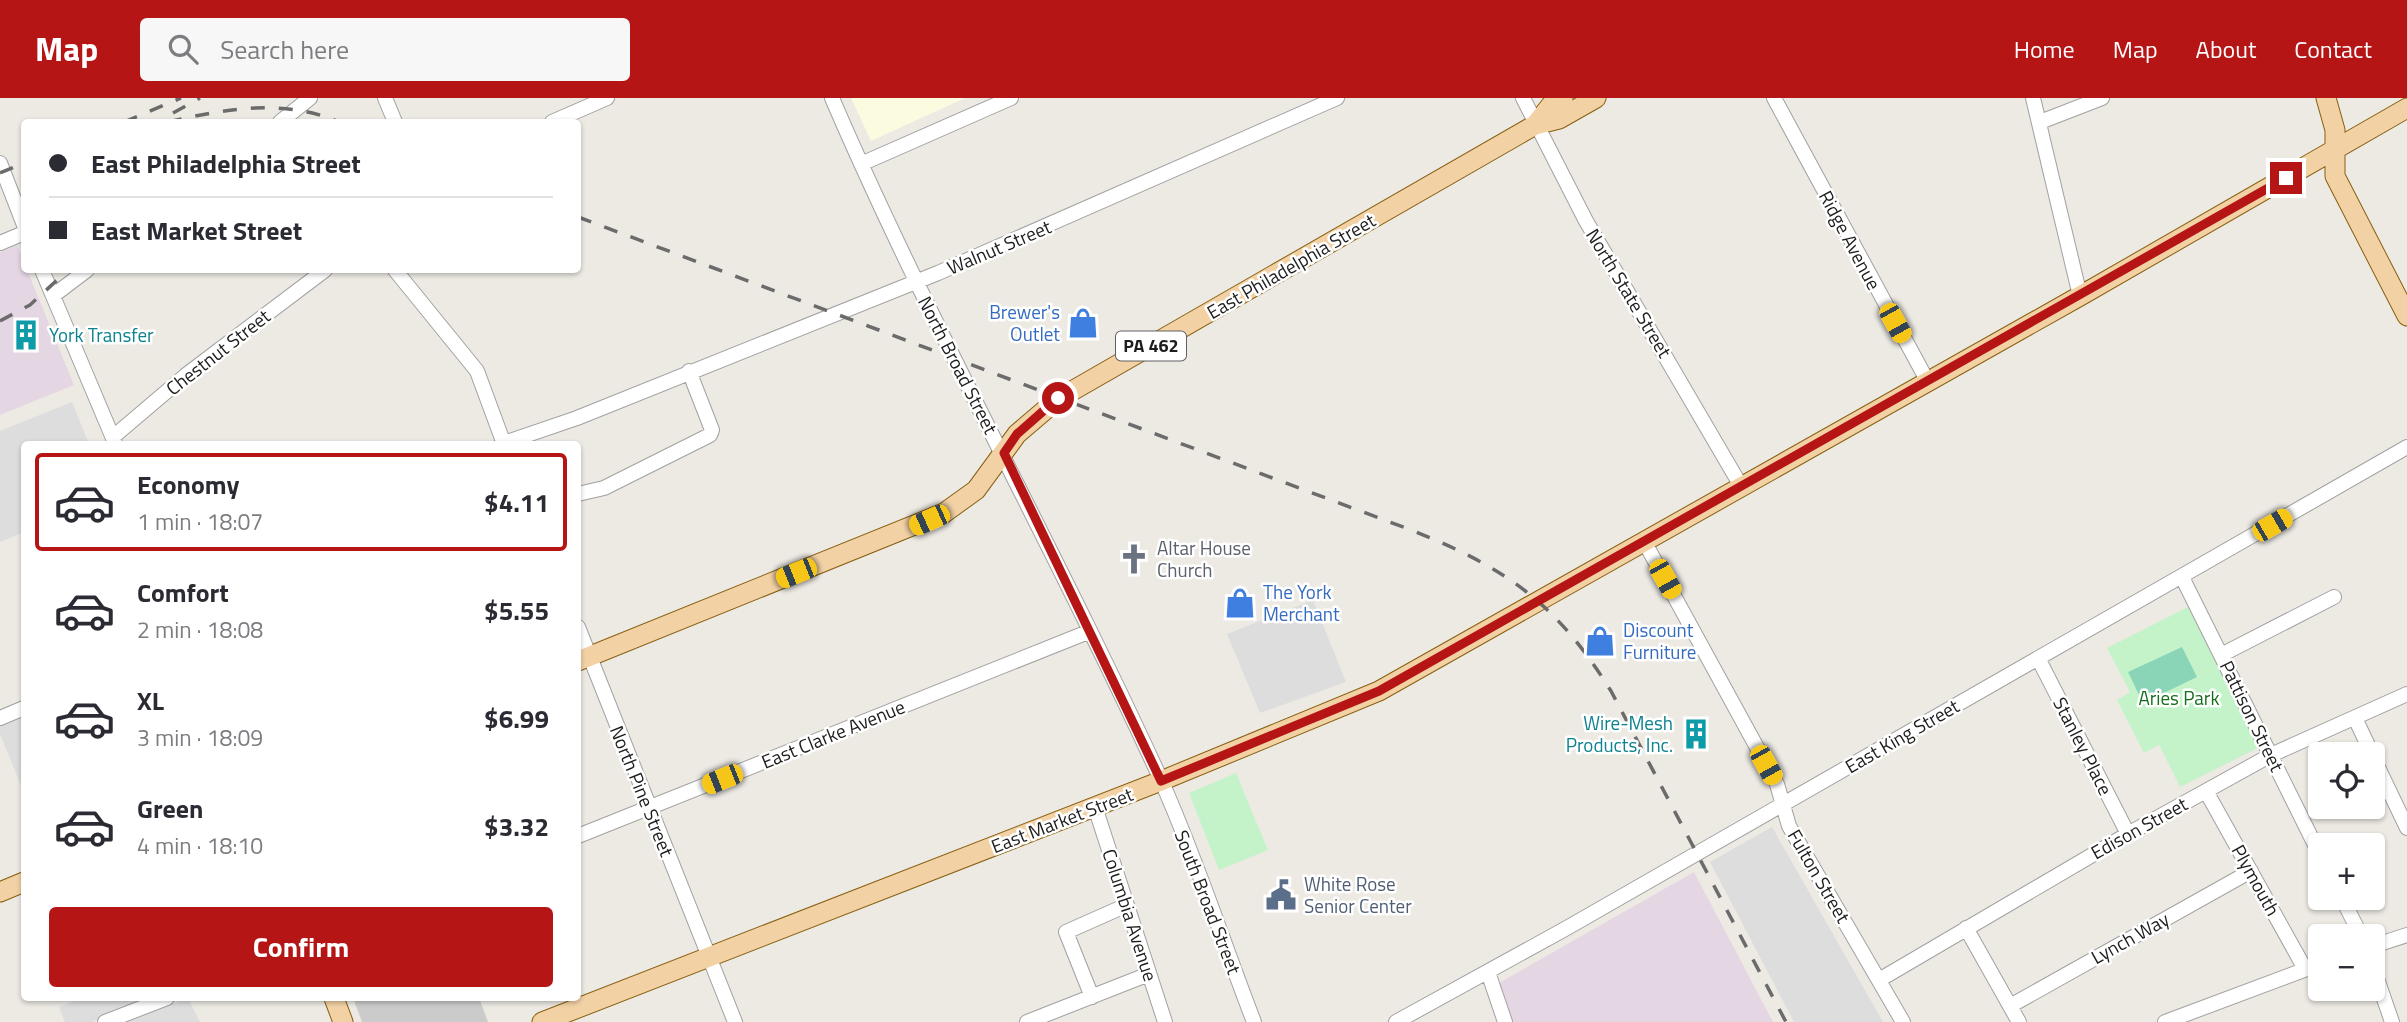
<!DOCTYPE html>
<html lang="en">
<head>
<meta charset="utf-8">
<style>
  body { margin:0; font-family:"Titillium Web",sans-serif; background:#f7f7f7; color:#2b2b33; height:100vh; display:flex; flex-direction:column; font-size:26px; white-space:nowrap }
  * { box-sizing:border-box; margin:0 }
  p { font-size:23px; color:#7c7c81 }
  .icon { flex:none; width:38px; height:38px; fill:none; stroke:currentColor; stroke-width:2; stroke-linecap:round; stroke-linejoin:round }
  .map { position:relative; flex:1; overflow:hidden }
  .details { position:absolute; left:21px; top:343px; width:560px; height:560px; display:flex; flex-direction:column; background:#fff; border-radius:7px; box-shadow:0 2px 5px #0004 }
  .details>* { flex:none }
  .banner { position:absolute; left:21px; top:21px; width:560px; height:154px; border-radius:7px; box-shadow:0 2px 5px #0004; display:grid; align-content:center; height:154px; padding:0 28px; background:#fff }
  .controls { position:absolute; left:2308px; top:644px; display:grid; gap:14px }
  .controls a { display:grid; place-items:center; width:77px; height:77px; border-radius:7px; background:#fff; box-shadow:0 2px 5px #0004; font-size:35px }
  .end { position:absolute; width:32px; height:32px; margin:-16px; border:9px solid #b51515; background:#fff; box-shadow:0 0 0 4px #fff }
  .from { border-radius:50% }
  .car { position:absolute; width:21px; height:42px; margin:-21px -10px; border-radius:9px; box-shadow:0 0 5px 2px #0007; background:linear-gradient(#f5c518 24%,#345 0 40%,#f5c518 0 76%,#345 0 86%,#f5c518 0) }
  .banner b { display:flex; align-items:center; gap:24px; height:66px; font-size:26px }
  .banner b+b { border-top:2px solid #e1e1e2 }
  .banner i { width:18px; height:18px; background:#2b2b33 }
  ul { padding:12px 0 0; list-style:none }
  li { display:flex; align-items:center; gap:21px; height:98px; margin:0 14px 10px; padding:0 14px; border:4px solid transparent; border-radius:7px }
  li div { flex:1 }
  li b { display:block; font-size:26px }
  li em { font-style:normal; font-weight:700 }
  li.active { border-color:#b51515 }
  li>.icon { width:63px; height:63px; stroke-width:1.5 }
  .action { display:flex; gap:14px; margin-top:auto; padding:14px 28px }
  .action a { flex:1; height:80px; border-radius:7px; background:#b51515; color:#fff; font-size:28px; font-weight:700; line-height:80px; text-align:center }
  header { display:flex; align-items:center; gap:42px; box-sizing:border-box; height:98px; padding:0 35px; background:#b51515; color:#fff }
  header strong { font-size:33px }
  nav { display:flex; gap:38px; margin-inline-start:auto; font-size:24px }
  .search { width:490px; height:63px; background:#f7f7f7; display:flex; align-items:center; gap:18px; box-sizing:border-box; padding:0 24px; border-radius:7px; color:#7c7c81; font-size:26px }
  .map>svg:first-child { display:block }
  .industrial { fill:#e5d6e3 }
  .education { fill:#fbfbdf }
  .religious { fill:#cbcbcb }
  .park { fill:#c5f3c9 }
  .pitch { fill:#8ad4b8 }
  .parking { fill:#ddd }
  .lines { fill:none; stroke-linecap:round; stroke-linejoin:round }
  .minor-casing { stroke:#a1a1a1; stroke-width:16 }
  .major-casing { stroke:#875f0f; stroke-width:21 }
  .minor { stroke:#fff; stroke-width:14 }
  .major { stroke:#f2d1a4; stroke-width:19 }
  .rail { stroke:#6b6b6b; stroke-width:3.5; stroke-dasharray:14 14; stroke-linecap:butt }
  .route { stroke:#b51515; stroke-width:9 }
  .labels { text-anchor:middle; stroke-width:5; stroke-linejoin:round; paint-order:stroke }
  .shield { fill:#fff; stroke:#616161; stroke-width:2 }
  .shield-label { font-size:18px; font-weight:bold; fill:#1d1d1d }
  .street-label { font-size:19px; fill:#1d1d1d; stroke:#fff }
  .shop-label { font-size:19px; fill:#366cbe; stroke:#fff; text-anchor:start }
  .culture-label { font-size:19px; fill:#0d838f; stroke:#fff; text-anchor:start }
  .worship-label { font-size:19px; fill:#5b616d; stroke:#fff; text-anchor:start }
  .park-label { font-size:19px; fill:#176f1e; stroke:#fff }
  .service-label { font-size:19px; fill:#4e5e75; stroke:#fff; text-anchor:start }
</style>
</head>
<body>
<header>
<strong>Map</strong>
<div class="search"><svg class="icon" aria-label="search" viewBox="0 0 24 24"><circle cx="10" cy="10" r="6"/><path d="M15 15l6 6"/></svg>Search here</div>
<nav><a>Home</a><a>Map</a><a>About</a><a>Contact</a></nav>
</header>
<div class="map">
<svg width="2407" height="924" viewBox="0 0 2407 924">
  <rect width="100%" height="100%" fill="#edeae4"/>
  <path class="industrial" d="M17,147L74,287L0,317V154Z
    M1694,774L1773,924H1512L1499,885Z"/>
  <path class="education" d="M851,0H965L871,43Z"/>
  <path class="religious" d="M353,900H479L488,924H362Z"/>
  <path class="park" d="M2188,509L2260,649L2180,689L2159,647L2144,655L2117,602L2130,594L2107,550Z
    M1236,675L1268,752L1219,772L1189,695Z"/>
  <path class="pitch" d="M2182,549L2197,579L2143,605L2128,574Z"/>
  <path class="parking" d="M72,304L89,346H24V434L0,444V333Z
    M1313,502L1346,584L1260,615L1227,536Z
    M24,618V689L22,690L0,636V628Z
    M1772,729L1883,924H1794L1710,764Z
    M82,900H150L92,924H65L59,909Z
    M188,900L200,924H126Z"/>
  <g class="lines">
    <g class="minor-casing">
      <path id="minor" d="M385,0L395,24
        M832,0C932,232 1056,452 1161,682C1196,760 1223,844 1254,924
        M1523,0L1586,123L1741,388
        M1774,0L1928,284
        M2033,0L2080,198
        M280,24L310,0
        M552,24L607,0
        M2040,24L2102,0
        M0,65L24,127
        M861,66L1011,0
        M0,145L24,135
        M42,172L115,345
        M395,172L477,273L504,346
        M54,197L87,172
        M113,339L186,277L325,172
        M501,346L577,320L938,175L1337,0
        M578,396L604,390L710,337L712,332L689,273
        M1644,443L1777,686L1789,728L1903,924
        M2182,479L2320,757
        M578,529L735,924
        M2221,557L2334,499
        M2038,560L2128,736
        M0,620L24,610
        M2355,620L2372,656
        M2373,659L2407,730
        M2206,693L2305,871
        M1095,709L1165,924
        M578,738L1088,534
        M2342,800L2361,838
        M1966,830L2019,924
        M2373,848L2407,837
        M2373,869L2392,924
        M1488,874L1505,924
        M1879,882L2128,736L2271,657L2407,596
        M1092,899L1066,834L1127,807
        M2010,908L2251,773
        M105,924L167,900
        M1027,924L1149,876
        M1396,924L1565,831L2407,349
        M2165,924L2320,866"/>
    </g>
    <g class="major-casing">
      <path id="major" d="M2326,0L2335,32V78L2407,218
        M1535,27L1551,7L1563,0
        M578,563L944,415L976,392L1017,336L1058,301L1535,27L1559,21L1596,0
        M0,794L24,784
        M334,900L343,924
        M542,924L1161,683L1379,593L2080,198L2407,10"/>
    </g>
    <use href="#minor" class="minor"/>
    <use href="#major" class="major"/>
    <path class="rail" d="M173,15L200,0
      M124,24L181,0
      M168,24C224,11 284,0 339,24
      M0,75L24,65
      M578,119L1411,432C1507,470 1556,505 1611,593L1786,924
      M0,223L30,207L68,172"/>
  </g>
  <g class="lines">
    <path class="route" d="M1058,300L1017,336L1004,355L1161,683L1379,593L2286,80"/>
  </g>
  <defs>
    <g id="shop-bare" transform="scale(2.415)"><path d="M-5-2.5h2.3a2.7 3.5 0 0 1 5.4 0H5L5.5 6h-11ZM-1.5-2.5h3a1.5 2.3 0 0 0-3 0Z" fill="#3f7fe0" stroke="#fff" stroke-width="2.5" paint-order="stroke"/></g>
    <g id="building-bare" transform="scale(2.415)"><path d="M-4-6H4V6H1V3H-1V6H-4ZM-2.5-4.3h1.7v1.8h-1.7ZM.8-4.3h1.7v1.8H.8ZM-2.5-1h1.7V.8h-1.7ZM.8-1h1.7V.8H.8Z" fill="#0f9aa8" stroke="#fff" stroke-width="2.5" paint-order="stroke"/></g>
    <g id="church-bare" transform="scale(2.415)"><path d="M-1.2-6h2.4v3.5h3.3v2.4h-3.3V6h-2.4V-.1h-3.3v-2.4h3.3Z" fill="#6b7280" stroke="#fff" stroke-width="2.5" paint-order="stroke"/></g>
    <g id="civic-bare" transform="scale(2.415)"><path d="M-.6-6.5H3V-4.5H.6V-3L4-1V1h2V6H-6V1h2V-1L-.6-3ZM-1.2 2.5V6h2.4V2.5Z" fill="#5c6f8a" stroke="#fff" stroke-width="2.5" paint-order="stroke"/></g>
  </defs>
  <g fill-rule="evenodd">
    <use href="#shop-bare" x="1083" y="225"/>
    <use href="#building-bare" x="26" y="237"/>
    <use href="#church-bare" x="1134" y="461"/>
    <use href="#shop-bare" x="1240" y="505"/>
    <use href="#shop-bare" x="1600" y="543"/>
    <use href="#building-bare" x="1696" y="636"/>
    <use href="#civic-bare" x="1281" y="797"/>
  </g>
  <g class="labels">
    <rect class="shield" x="1116" y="233.5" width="70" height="29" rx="5"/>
    <g class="shield-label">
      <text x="1151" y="254">PA 462</text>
    </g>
    <g class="street-label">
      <text transform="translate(1850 142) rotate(62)" y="7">Ridge Avenue</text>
      <text transform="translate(999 149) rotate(-23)" y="7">Walnut Street</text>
      <text transform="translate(1291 168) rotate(-30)" y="7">East Philadelphia Street</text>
      <text transform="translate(1629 195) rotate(59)" y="7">North State Street</text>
      <text transform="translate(218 254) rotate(-38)" y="7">Chestnut Street</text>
      <text transform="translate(958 267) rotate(63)" y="7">North Broad Street</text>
      <text transform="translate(2252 618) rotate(64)" y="7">Pattison Street</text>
      <text transform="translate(833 636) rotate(-22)" y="7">East Clarke Avenue</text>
      <text transform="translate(1902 638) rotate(-30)" y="7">East King Street</text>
      <text transform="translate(2083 648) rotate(63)" y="7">Stanley Place</text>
      <text transform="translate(642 693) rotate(68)" y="7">North Pine Street</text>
      <text transform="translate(1062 722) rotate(-21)" y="7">East Market Street</text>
      <text transform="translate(2139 730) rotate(-29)" y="7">Edison Street</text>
      <text transform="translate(1819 778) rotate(60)" y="7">Fulton Street</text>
      <text transform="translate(2256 782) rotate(61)" y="7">Plymouth</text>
      <text transform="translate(1208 804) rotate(69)" y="7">South Broad Street</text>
      <text transform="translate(1130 817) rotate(72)" y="7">Columbia Avenue</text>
      <text transform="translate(2130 840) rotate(-29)" y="7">Lynch Way</text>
    </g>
    <g class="shop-label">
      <text x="1060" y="221" text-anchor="end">Brewer's<tspan x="1060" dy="22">Outlet</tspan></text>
      <text x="1263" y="501">The York<tspan x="1263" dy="22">Merchant</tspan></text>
      <text x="1623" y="539">Discount<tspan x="1623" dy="22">Furniture</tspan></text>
    </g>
    <g class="culture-label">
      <text x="49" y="244">York Transfer</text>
      <text x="1673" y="632" text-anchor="end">Wire-Mesh<tspan x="1673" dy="22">Products, Inc.</tspan></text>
    </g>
    <g class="worship-label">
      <text x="1157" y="457">Altar House<tspan x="1157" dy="22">Church</tspan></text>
    </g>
    <g class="park-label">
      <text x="2179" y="607">Aries Park</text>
    </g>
    <g class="service-label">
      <text x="1304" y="793">White Rose<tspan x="1304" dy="22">Senior Center</tspan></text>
    </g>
  </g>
</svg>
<div class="controls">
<a><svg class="icon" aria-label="locate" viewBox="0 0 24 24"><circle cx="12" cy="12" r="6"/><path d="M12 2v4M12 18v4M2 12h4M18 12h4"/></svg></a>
<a>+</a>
<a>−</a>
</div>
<i class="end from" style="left:1058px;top:300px"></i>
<i class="end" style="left:2286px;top:80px"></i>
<i class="car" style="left:1895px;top:225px;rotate:151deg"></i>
<i class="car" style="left:929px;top:422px;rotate:246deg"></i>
<i class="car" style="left:2272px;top:427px;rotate:60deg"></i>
<i class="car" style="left:796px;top:475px;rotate:248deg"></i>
<i class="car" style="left:1665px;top:481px;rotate:151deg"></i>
<i class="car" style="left:1766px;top:667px;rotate:151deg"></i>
<i class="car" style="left:722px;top:681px;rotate:248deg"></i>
<div class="banner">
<b><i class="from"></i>East Philadelphia Street</b>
<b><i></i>East Market Street</b>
</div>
<section class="details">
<ul>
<li class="active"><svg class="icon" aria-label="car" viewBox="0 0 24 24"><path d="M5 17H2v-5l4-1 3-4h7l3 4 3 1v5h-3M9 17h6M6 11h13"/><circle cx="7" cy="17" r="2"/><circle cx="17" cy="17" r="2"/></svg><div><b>Economy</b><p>1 min · 18:07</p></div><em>$4.11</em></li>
<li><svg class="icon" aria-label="car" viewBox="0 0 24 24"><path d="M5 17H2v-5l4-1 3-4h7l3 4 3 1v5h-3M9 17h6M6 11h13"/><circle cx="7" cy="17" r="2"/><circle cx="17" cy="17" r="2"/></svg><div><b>Comfort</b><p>2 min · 18:08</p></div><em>$5.55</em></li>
<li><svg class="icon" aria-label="car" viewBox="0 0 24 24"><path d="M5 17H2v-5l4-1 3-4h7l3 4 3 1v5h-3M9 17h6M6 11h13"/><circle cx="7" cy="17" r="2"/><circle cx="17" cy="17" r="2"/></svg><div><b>XL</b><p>3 min · 18:09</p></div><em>$6.99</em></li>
<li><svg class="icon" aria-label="car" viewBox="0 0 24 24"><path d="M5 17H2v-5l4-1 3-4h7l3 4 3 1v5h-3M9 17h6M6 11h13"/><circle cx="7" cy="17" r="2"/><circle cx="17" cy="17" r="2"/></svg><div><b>Green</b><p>4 min · 18:10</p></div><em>$3.32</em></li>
</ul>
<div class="action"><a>Confirm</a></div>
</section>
</div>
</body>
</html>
